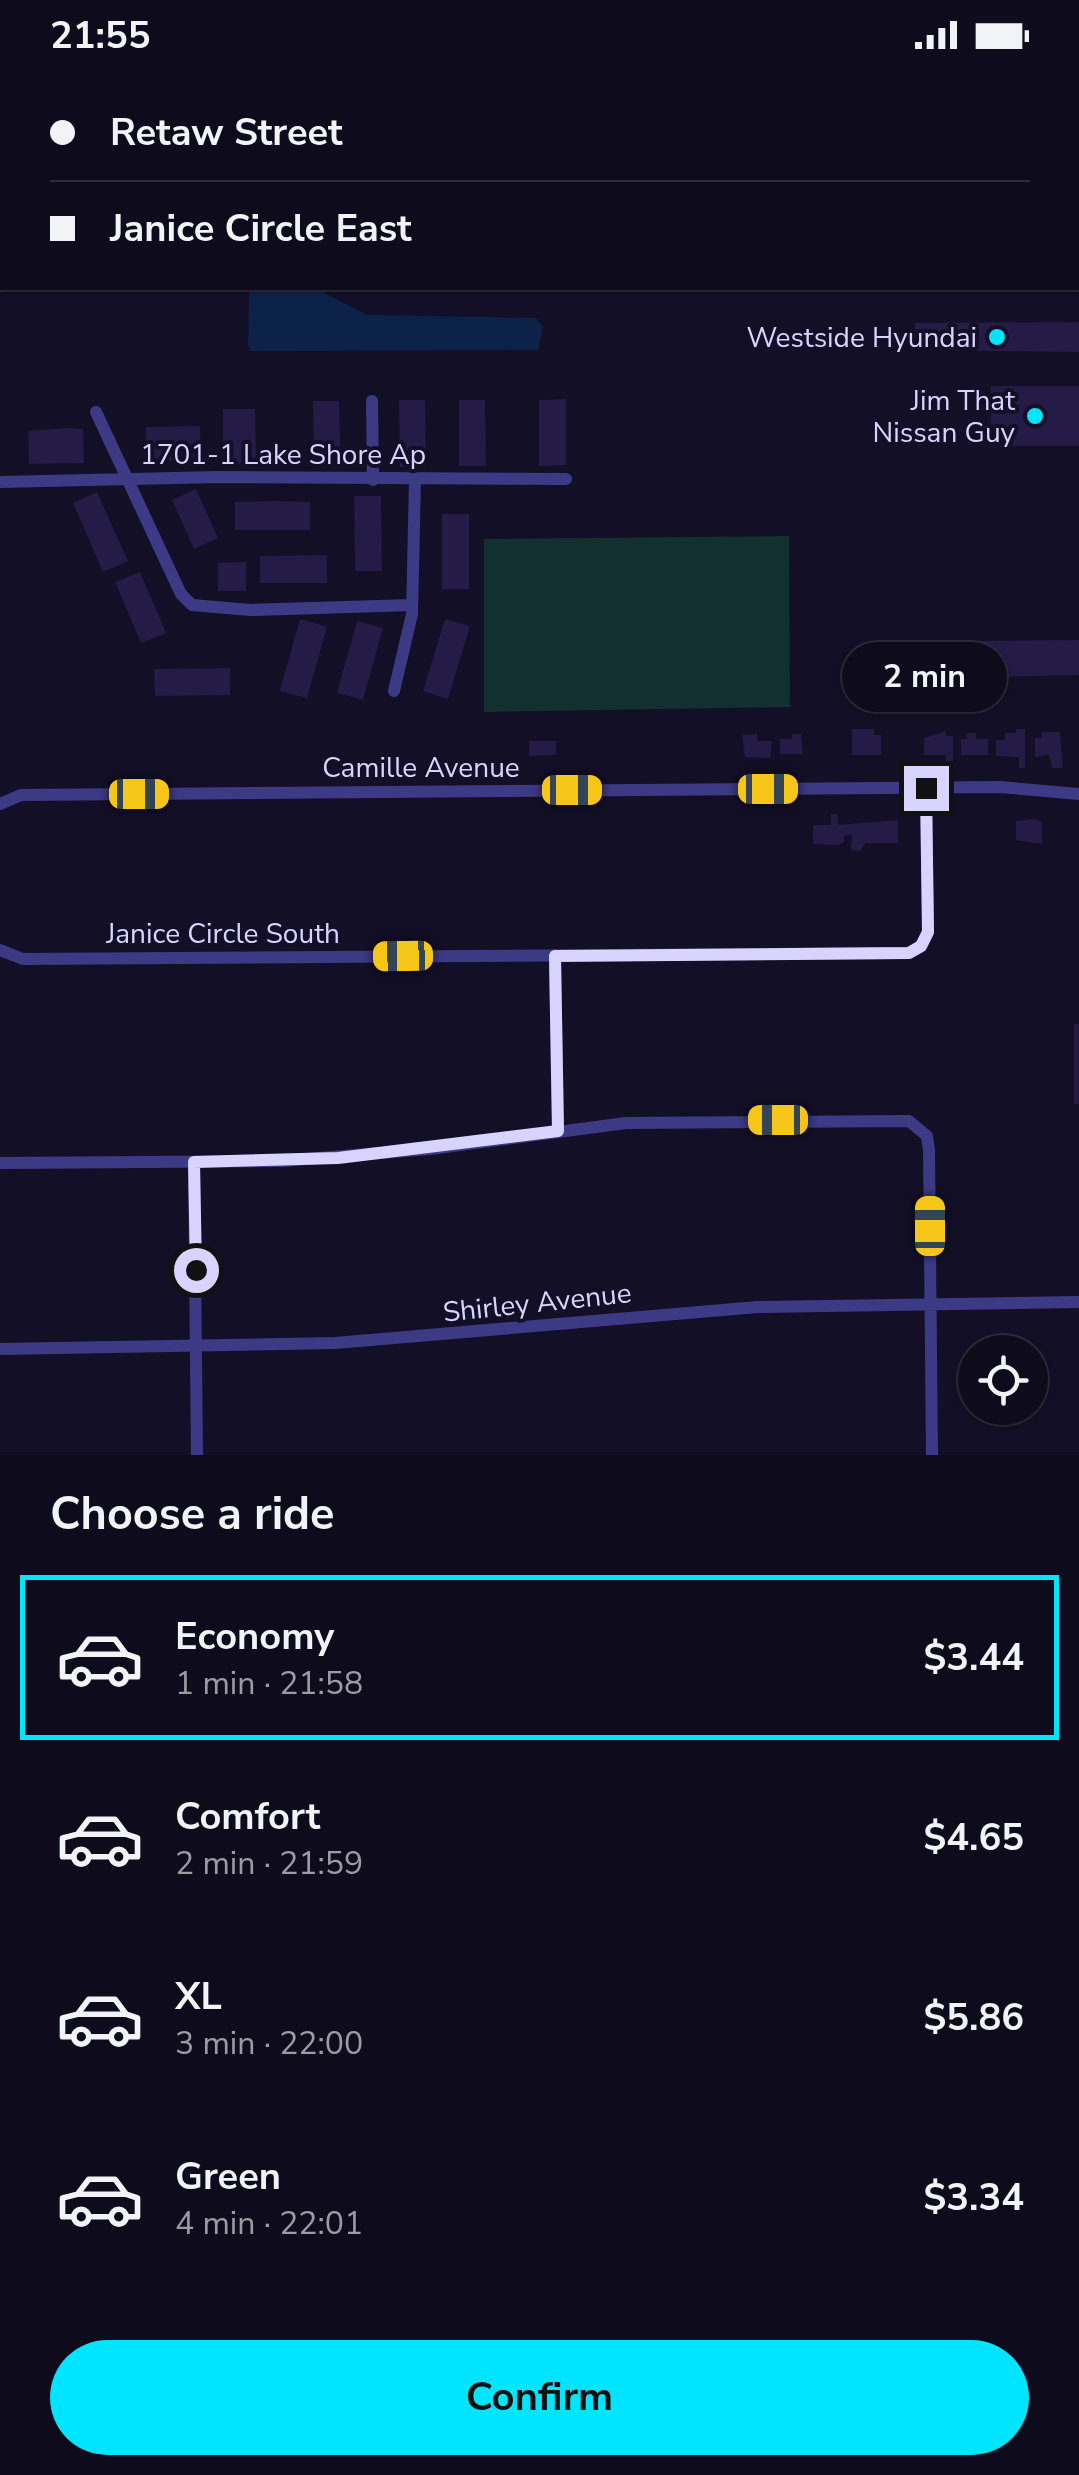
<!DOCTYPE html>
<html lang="en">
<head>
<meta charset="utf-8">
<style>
  body { margin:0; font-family:"Nunito Sans",sans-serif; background:#1c1929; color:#f1f3f6; height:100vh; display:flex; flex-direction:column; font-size:38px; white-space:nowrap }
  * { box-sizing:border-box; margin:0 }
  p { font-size:32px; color:#9b9ba3 }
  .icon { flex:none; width:55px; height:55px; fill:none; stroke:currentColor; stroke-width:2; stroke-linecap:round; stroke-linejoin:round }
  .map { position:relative; height:1385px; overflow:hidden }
  .panel { display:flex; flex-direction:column; background:#0e0b1c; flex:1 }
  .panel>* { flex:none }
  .guide { position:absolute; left:0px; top:0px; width:1080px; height:220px; box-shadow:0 2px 8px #0004,0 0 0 2px #2e2b3b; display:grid; align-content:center; height:220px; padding:0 50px; background:#0e0b1c }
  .controls { position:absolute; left:958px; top:1265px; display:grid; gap:20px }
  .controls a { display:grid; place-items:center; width:90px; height:90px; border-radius:50%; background:#0e0b1c; box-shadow:0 2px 8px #0004,0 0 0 2px #2e2b3b; font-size:50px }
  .end { position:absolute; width:45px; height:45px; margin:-22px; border:12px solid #d9d4ff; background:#111; box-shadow:0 0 0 5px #111 }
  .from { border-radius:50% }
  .bubble { position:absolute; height:70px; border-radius:35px; background:#0e0b1c; box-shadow:0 2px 8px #0004,0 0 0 2px #2e2b3b; font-size:32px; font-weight:700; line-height:70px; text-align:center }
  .car { position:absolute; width:30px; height:60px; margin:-30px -15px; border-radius:12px; box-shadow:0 0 8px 2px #0007; background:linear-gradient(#f5c518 24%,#345 0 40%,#f5c518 0 76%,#345 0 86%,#f5c518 0) }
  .guide b { display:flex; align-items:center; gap:35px; height:95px; font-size:38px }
  .guide b+b { border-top:2px solid #2e2b3b }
  .guide i { width:25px; height:25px; background:#f1f3f6 }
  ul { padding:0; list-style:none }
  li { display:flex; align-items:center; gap:30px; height:165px; margin:0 20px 15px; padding:0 30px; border:5px solid transparent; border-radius:0px }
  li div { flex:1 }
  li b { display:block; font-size:38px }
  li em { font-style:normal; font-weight:700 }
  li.selected { border-color:#00e5ff }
  li>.icon { width:90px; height:90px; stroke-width:1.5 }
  h2 { padding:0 50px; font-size:45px; line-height:120px }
  .primary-button { display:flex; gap:20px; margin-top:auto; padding:20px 50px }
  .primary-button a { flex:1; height:115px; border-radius:60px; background:#00e5ff; color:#111; font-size:40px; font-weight:700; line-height:115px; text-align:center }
  .status { display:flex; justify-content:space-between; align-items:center; height:70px; padding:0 50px; background:#0e0b1c; direction:ltr }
  .status svg { height:28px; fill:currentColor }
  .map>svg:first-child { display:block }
  .green { fill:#12302f }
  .water { fill:#0c2248 }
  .building { fill:#241b47 }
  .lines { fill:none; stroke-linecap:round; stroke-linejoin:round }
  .minor { stroke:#3d3a85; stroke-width:12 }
  .route { stroke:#d9d4ff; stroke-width:12 }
  .poi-dot { fill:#00e5ff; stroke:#130f26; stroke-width:4 }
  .labels { text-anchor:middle; stroke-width:8; stroke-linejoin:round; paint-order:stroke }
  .poi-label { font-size:28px; fill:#d9d4ff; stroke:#130f26; text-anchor:end }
  .street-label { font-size:28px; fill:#d9d4ff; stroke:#130f26 }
</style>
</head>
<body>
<div class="status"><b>21:55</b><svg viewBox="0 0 49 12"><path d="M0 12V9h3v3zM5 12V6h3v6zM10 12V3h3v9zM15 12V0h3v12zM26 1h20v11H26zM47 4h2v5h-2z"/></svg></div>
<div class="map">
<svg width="1079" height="1385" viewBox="0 0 1079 1385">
  <rect width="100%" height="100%" fill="#130f26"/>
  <path class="green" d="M789,466L790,637L484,642V469Z"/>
  <path class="water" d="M249,218H315L367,245L536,248L543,257L538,280L251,281L248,275Z"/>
  <path class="building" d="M1079,252V282L915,280V253Z
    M991,316H1079V376H991Z
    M566,329V395L539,396V330Z
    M399,330H425L426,397H400Z
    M459,330H485L486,396H459Z
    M313,331H339L341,397L314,398Z
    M223,339H255L256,393L223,394Z
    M200,356L201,390L146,391V357Z
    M66,358L83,359L84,393L29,394L28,361Z
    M196,419L218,468L194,479L172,430Z
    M97,422L128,491L103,502L73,433Z
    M354,426H381L382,501H355Z
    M271,431L310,432V460H235V432Z
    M442,444H469V519H442Z
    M327,485V513H260V486Z
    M246,492V521H218V493Z
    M140,502L166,563L141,573L115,512Z
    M300,549L327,557L307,628L280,621Z
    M445,549L470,556L448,629L423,621Z
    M357,551L383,558L363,630L337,623Z
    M1079,570V605L990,607V586H976V571Z
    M230,598V625L155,626L154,599Z
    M852,659H874V665H881V685H852Z
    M1016,659H1025V698H1019V687L996,686V670H1005V663H1016Z
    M946,661V666H953V696H946V685H924V668Z
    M1042,662H1060L1063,698H1052L1049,685L1035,687V668H1042Z
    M967,663H976V669H988V685H961V669H967Z
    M757,664V671H772L770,688L745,687L742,665Z
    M792,664H801L803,684H780V669H792Z
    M529,671H556V685L529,686Z
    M831,744H837L838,755L898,750V773H866L860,781L851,780L852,765L844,766V772L838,775L813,774V755H831Z
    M1035,749L1042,752V774L1016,770V751Z
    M1074,954H1079V1034H1074Z"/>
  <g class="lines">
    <path class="minor" d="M1078,207H1079
      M372,331L373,410
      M96,342L181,524L192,535L250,540L412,535
      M0,412L219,407L566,409
      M394,621L412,544L415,410
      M0,734L21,725L1000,717L1079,724
      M0,880L23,889L909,883L921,877L928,862L926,718
      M555,885L558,1061
      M0,1093L282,1091L430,1079L626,1053L909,1051L927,1066L929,1080L932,1385
      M194,1093L197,1385
      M0,1279L335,1273L758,1237L1079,1232"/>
  </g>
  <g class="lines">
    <path class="route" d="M196,1200L194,1092L338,1088L558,1061L555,886L909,883L921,876L928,862L926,718"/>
  </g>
  <g class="poi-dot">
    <circle cx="997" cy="267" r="10"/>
    <circle cx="1035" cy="346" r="10"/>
  </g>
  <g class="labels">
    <g class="poi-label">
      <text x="977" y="277">Westside Hyundai</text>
      <text x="1015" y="340">Jim That<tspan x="1015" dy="32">Nissan Guy</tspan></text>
    </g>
    <g class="street-label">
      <text x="283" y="394">1701-1 Lake Shore Ap</text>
      <text x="421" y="707">Camille Avenue</text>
      <text x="223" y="873">Janice Circle South</text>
      <text transform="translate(537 1232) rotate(-6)" y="10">Shirley Avenue</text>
    </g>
  </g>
</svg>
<div class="controls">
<a><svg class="icon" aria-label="locate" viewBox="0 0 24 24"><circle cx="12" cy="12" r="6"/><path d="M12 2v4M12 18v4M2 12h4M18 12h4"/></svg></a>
</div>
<i class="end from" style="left:196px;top:1200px"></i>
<i class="end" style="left:926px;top:718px"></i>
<div class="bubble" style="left:842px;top:572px;width:165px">2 min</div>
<i class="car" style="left:768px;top:719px;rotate:90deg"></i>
<i class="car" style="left:572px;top:720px;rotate:90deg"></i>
<i class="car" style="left:139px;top:724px;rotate:90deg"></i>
<i class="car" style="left:403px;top:886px;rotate:269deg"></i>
<i class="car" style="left:778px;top:1050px;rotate:270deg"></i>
<i class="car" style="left:930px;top:1156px;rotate:0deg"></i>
<div class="guide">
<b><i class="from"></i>Retaw Street</b>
<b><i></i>Janice Circle East</b>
</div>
</div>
<section class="panel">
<h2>Choose a ride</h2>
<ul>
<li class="selected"><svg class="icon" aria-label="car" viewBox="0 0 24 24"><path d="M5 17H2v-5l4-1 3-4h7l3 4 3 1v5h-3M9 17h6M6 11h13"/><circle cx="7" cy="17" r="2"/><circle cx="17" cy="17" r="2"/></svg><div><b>Economy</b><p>1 min · 21:58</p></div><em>$3.44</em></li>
<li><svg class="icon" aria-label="car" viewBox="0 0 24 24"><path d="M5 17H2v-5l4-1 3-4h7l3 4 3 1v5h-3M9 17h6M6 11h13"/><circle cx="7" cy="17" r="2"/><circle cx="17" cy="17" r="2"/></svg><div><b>Comfort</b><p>2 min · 21:59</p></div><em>$4.65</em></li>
<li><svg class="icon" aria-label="car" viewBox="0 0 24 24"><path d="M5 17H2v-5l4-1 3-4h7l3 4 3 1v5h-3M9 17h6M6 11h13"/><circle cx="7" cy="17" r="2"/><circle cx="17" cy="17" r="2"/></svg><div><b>XL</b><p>3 min · 22:00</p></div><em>$5.86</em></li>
<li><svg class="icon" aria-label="car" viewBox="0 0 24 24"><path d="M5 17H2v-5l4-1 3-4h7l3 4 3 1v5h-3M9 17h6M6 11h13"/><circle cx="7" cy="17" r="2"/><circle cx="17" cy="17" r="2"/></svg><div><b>Green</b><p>4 min · 22:01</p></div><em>$3.34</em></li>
</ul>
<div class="primary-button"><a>Confirm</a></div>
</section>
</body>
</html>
